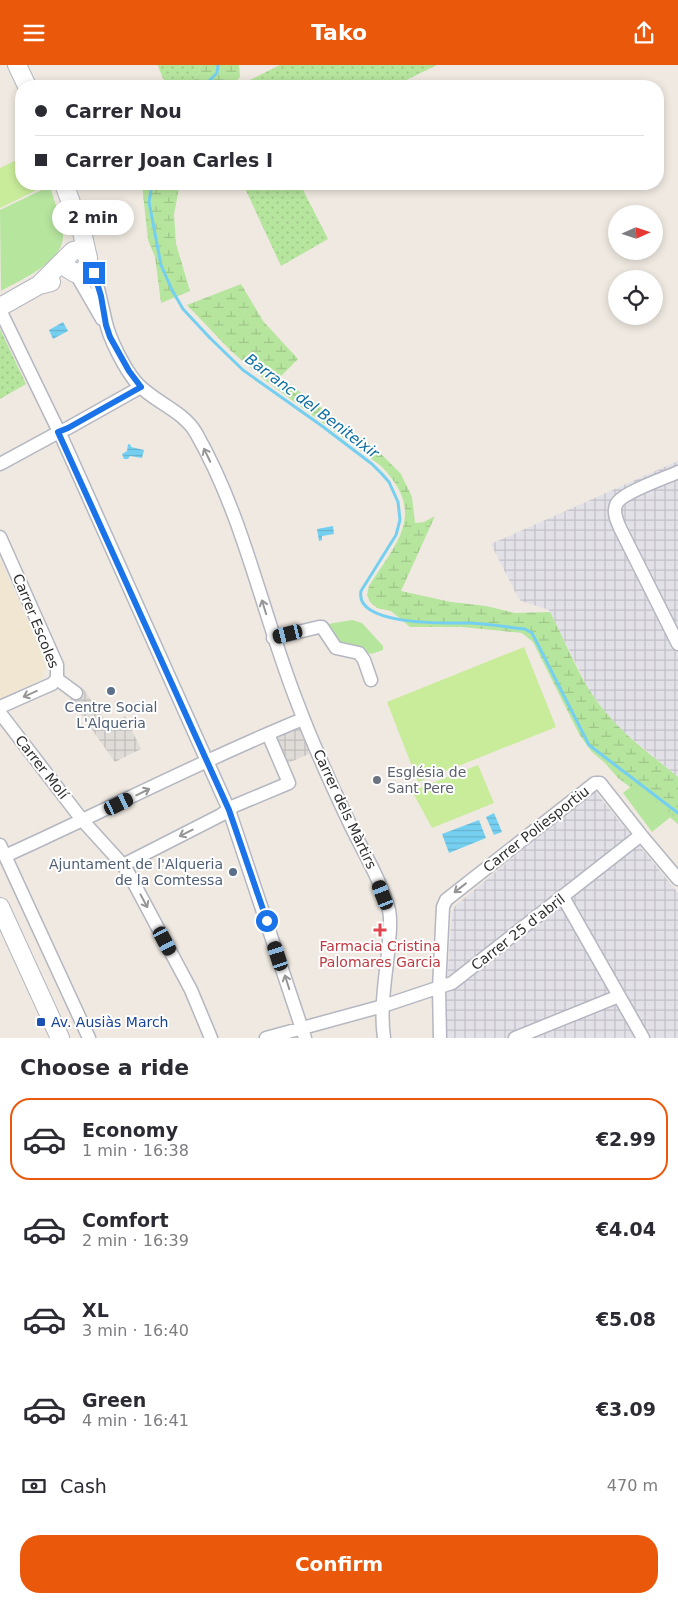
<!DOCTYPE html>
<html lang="en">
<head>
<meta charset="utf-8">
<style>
  body { margin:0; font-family:"DejaVu Sans",sans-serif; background:#f7f7f7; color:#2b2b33; height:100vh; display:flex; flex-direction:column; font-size:19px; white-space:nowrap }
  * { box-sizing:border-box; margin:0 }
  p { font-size:16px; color:#7c7c81 }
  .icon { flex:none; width:28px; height:28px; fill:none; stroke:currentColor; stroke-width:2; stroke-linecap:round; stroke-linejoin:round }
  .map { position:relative; height:973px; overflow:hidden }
  .drawer { display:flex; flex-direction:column; background:#fff; flex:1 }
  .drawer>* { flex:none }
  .hud { position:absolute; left:15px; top:15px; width:649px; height:110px; border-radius:20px; box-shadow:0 2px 8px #0003; display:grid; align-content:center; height:110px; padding:0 20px; background:#fff }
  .needle { width:32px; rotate:87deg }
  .fabs { position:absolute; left:608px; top:140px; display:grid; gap:10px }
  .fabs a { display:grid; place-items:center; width:55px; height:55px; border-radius:50%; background:#fff; box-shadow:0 2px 8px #0003; font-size:25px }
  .end { position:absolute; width:22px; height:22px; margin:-11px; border:6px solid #1a73e8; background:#fff; box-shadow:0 0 0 2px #fff }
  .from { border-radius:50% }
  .bubble { position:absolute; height:35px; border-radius:18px; background:#fff; box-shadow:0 2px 8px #0003; font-size:16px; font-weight:700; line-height:35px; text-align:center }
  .car { position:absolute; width:15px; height:30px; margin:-15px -8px; border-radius:6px; box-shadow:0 0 4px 1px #0007; background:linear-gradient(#222 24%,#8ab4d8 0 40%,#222 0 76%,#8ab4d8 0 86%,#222 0) }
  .hud b { display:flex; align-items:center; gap:18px; height:48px; font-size:19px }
  .hud b+b { border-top:1px solid #e1e1e2 }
  .hud i { width:12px; height:12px; background:#2b2b33 }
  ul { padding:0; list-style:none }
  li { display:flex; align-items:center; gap:15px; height:82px; margin:0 10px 8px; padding:0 10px; border:2px solid transparent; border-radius:20px }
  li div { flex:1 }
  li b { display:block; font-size:19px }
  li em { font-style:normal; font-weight:700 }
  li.on { border-color:#ea580c }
  li>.icon { width:45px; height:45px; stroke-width:1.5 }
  h2 { padding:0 20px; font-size:22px; line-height:60px }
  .pay { display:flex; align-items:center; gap:12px; height:55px; padding:0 20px; font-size:19px }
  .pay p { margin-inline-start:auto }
  .button { display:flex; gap:10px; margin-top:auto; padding:10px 20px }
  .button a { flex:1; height:58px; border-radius:20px; background:#ea580c; color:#fff; font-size:20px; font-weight:700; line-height:58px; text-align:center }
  header { display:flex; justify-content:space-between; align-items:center; height:65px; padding:0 20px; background:#ea580c; color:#fff; font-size:22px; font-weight:700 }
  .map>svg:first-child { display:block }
  .industrial { fill:url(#industrial-grid) }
  .education { fill:#f0e6d1 }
  .grass { fill:url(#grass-dots) }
  .wetland { fill:url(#wetland-marsh) }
  .park { fill:#b6e59e }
  .pitch { fill:#c9ec9a }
  .plaza { fill:url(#plaza-grid) }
  .water { fill:url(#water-rules) }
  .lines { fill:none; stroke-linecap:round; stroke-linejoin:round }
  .stream { stroke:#75cff0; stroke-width:3 }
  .street-casing { stroke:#b4b7c1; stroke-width:15 }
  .secondary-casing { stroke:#b4b7c1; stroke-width:20 }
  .street { stroke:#fff; stroke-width:12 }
  .secondary { stroke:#fff; stroke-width:18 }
  .oneway { stroke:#969696 }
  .route { stroke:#1a73e8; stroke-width:6 }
  .service-dot { fill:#5c6f8a; stroke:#fff; stroke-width:2 }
  .worship-dot { fill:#6b7280; stroke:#fff; stroke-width:2 }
  .health-dot { fill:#e0444e; stroke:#fff; stroke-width:2 }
  .transit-dot { fill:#1a4fb4; stroke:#fff; stroke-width:2 }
  .labels { text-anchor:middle; stroke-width:4; stroke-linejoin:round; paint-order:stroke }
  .street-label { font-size:14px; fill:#2e2e2e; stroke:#fff }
  .service-label { font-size:14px; fill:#4e5e75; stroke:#fff }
  .worship-label { font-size:14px; fill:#5b616d; stroke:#fff; text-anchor:start }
  .health-label { font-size:14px; fill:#be3a42; stroke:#fff }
  .transit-label { font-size:14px; fill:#164399; stroke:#fff; text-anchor:start }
  .water-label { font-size:15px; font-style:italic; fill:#0d6fa3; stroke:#fff }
</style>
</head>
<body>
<header><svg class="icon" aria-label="menu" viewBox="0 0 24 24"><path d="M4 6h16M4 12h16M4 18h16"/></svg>Tako<svg class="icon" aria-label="share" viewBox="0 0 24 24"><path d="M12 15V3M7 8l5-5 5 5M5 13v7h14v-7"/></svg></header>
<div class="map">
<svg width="678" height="973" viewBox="0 0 678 973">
  <defs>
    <pattern id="industrial-grid" width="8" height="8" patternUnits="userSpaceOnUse" patternTransform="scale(1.25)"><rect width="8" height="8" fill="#e3e1e8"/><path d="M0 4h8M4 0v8" fill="none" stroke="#c3c1c7"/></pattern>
    <pattern id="grass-dots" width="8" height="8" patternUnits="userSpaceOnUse" patternTransform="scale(1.25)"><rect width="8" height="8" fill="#b6e59e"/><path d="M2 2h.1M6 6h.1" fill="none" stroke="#9dc588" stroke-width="1.8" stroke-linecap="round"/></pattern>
    <pattern id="wetland-marsh" width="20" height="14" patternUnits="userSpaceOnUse" patternTransform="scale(1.25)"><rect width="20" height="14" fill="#b6e59e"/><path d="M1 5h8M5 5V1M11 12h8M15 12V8" fill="none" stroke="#9dc588"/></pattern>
    <pattern id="plaza-grid" width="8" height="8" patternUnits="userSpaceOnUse" patternTransform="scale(1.25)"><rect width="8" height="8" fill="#dfdcd8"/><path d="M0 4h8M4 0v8" fill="none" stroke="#c0bdba"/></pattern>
    <pattern id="water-rules" width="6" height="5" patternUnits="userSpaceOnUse" patternTransform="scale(1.25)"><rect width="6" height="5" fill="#75cff0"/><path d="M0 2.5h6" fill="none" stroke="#66b2ce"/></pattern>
  </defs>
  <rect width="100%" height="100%" fill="#efe9e1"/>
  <path class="industrial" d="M678,396V712L619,663L603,644L589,625L549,545L521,536L515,527L491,479Z
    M594,725L678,828V973H447L446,927L452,848L455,841Z"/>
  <path class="education" d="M0,494L47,599L41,615L0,634Z"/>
  <path class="grass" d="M158,0H201L191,21C167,21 166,24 158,0Z
    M280,0H437L394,21H248V16Z
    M243,119H300L328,174L281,201Z
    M0,264L26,319L0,334Z"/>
  <path class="wetland" d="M201,0H239L240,12L232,21H191Z
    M142,119H180L174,149L176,179L190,226L161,238L155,192L148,175Z
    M241,219L263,256L298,294L280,312L373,381L401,409L412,432L415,458L424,457L435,451L401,526L451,537L486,541L515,548L550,547C567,579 580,617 604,645C624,671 653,691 678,712V759L662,746L618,713L605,698L591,686L579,669L533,577L522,568L462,562H410L391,546L377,543L370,537L367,530L369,521C398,476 427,448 381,401L266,316L231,286L187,240Z"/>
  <path class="park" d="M50,121C53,133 64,162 63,173C61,198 20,215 1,226L0,145Z
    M352,555L362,558L383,581V585L371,589L359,584L338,580L328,559Z
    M634,719L673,750L652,767L623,728Z"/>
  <path class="pitch" d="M21,93V119H37L39,124L0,143V103Z
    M524,582L556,662L418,717L387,637Z
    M478,700L494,738L432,763L412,726Z"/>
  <path class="plaza" d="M82,622L107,657L112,658L125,651L141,684L115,697L70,634Z
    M296,651L311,688L286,699L266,674Z"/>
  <path class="water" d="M63,257L68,266L53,274L49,265Z
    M128,379L131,380V382L144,385L142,393L130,391L128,394H124L122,389L127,386Z
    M333,461L334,469L322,471V475L319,476L317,464Z
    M494,748L502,767L494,770L486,752Z
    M479,755L486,773L449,788L442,769Z"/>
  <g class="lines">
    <path class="stream" d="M204,21L217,8L218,0
      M152,119L149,137L161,200L172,225L183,244L210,273L243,305L322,361L372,399L382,409L389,417L398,437L400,455L396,470L361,526C354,562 450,558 471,558C489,559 507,562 525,564L532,568L589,680L678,748"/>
    <g class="street-casing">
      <path id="street" d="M89,197C98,217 101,237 106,258C110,275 124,302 135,316C151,336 183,345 196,368C244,452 262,548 297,637C312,677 330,717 348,755C362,785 380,813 389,845C392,859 389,873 388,888C385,916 380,945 384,973
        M76,209L102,254
        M0,245L62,373L229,745L305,973
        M0,399L59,367L68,363L141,322
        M678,407C666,413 620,428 616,440C613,448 617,456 620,463L678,579
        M0,472L57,600V614
        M273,573L319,562H322L336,583L359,588L364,595L371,615
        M57,614L76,628
        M0,642L52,619L57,614
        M0,648L83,756L123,800L129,809L191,925L211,973
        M0,780L89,973
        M5,791C105,746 202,695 303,654
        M123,800L221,750L234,741L289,718L268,669
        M563,832L643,973
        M266,973L383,941L452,918L641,770
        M440,973L439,923L443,842L446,835L595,718H600L641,770L678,814
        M515,973L619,931"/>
    </g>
    <g class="secondary-casing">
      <path id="secondary" d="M17,0L27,21
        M64,119L82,167L88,193
        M39,220L73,186C83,183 89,190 88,200L82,207L75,208L67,203L65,194
        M0,242L39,220L51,217
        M0,842L60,973"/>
    </g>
    <use href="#street" class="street"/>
    <use href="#secondary" class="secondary"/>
  </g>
  <defs><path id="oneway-shaft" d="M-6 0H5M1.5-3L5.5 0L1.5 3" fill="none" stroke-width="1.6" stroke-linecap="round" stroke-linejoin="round" transform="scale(1.25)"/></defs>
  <g class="oneway">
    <use href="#oneway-shaft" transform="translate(207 390) rotate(-116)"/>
    <use href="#oneway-shaft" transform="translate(264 542) rotate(-107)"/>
    <use href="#oneway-shaft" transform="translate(30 629) rotate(156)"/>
    <use href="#oneway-shaft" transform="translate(143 727) rotate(-26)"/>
    <use href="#oneway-shaft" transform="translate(186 768) rotate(153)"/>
    <use href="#oneway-shaft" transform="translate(460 823) rotate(142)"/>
    <use href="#oneway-shaft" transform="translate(144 836) rotate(62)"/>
    <use href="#oneway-shaft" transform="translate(287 917) rotate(-108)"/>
  </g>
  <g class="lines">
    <path class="route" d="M94,208L101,231L106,260L110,272L129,306L141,322L68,363L58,367L229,745L267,856"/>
  </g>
  <g class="service-dot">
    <circle cx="111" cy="626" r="5"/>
    <circle cx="233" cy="807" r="5"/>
  </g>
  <circle class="worship-dot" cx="377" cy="715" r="5"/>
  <path class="health-dot" d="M377.5 857.5h5v5h5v5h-5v5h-5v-5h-5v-5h5z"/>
  <rect class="transit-dot" x="36" y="952" width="10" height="10" rx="2.5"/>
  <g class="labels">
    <g class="street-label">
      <text transform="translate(36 556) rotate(68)" y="5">Carrer Escoles</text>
      <text transform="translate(42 702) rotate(52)" y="5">Carrer Molí</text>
      <text transform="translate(345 744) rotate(65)" y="5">Carrer dels Màrtirs</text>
      <text transform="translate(536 764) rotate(-38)" y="5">Carrer Poliesportiu</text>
      <text transform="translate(518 867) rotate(-38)" y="5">Carrer 25 d'abril</text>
    </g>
    <g class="service-label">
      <text x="111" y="647">Centre Social<tspan x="111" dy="16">L'Alqueria</tspan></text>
      <text x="223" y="804" text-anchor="end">Ajuntament de l'Alqueria<tspan x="223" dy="16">de la Comtessa</tspan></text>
    </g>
    <g class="worship-label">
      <text x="387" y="712">Església de<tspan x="387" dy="16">Sant Pere</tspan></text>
    </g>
    <g class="health-label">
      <text x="380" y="886">Farmacia Cristina<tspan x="380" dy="16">Palomares Garcia</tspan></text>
    </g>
    <g class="transit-label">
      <text x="51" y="962">Av. Ausiàs March</text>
    </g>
    <g class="water-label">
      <text transform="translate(312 341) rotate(37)" y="5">Barranc del Beniteixir</text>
    </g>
  </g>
</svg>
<div class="fabs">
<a><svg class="needle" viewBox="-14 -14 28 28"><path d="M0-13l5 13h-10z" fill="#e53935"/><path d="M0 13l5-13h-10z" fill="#7c7c81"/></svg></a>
<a><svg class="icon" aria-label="locate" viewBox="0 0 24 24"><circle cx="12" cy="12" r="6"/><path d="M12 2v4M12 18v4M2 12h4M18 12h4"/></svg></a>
</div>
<i class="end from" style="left:267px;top:856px"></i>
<i class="end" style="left:94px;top:208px"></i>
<div class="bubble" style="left:52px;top:135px;width:82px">2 min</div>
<i class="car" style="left:288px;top:569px;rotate:256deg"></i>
<i class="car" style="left:119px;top:739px;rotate:64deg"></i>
<i class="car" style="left:383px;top:830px;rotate:339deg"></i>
<i class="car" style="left:165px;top:876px;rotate:152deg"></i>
<i class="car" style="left:278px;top:891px;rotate:342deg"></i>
<div class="hud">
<b><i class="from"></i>Carrer Nou</b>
<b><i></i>Carrer Joan Carles I</b>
</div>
</div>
<section class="drawer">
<h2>Choose a ride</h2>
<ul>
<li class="on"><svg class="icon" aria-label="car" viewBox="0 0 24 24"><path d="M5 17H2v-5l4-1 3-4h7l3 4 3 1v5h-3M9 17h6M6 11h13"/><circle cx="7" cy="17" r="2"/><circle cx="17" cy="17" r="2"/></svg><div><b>Economy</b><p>1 min · 16:38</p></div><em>€2.99</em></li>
<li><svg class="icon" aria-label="car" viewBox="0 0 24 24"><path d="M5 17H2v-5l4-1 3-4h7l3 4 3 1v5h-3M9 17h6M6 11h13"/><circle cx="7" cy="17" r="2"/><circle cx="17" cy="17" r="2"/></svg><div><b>Comfort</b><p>2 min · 16:39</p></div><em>€4.04</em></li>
<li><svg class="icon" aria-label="car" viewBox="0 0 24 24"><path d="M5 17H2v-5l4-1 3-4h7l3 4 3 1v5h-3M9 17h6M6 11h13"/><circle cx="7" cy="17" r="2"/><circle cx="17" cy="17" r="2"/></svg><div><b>XL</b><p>3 min · 16:40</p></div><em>€5.08</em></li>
<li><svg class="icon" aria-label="car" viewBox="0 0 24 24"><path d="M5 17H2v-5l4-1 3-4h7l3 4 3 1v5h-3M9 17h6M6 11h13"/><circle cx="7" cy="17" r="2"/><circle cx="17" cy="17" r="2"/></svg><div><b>Green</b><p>4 min · 16:41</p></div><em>€3.09</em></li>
</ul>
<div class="pay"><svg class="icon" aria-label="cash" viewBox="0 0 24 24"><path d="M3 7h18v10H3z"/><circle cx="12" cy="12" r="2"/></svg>Cash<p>470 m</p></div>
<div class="button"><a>Confirm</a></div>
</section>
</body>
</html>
